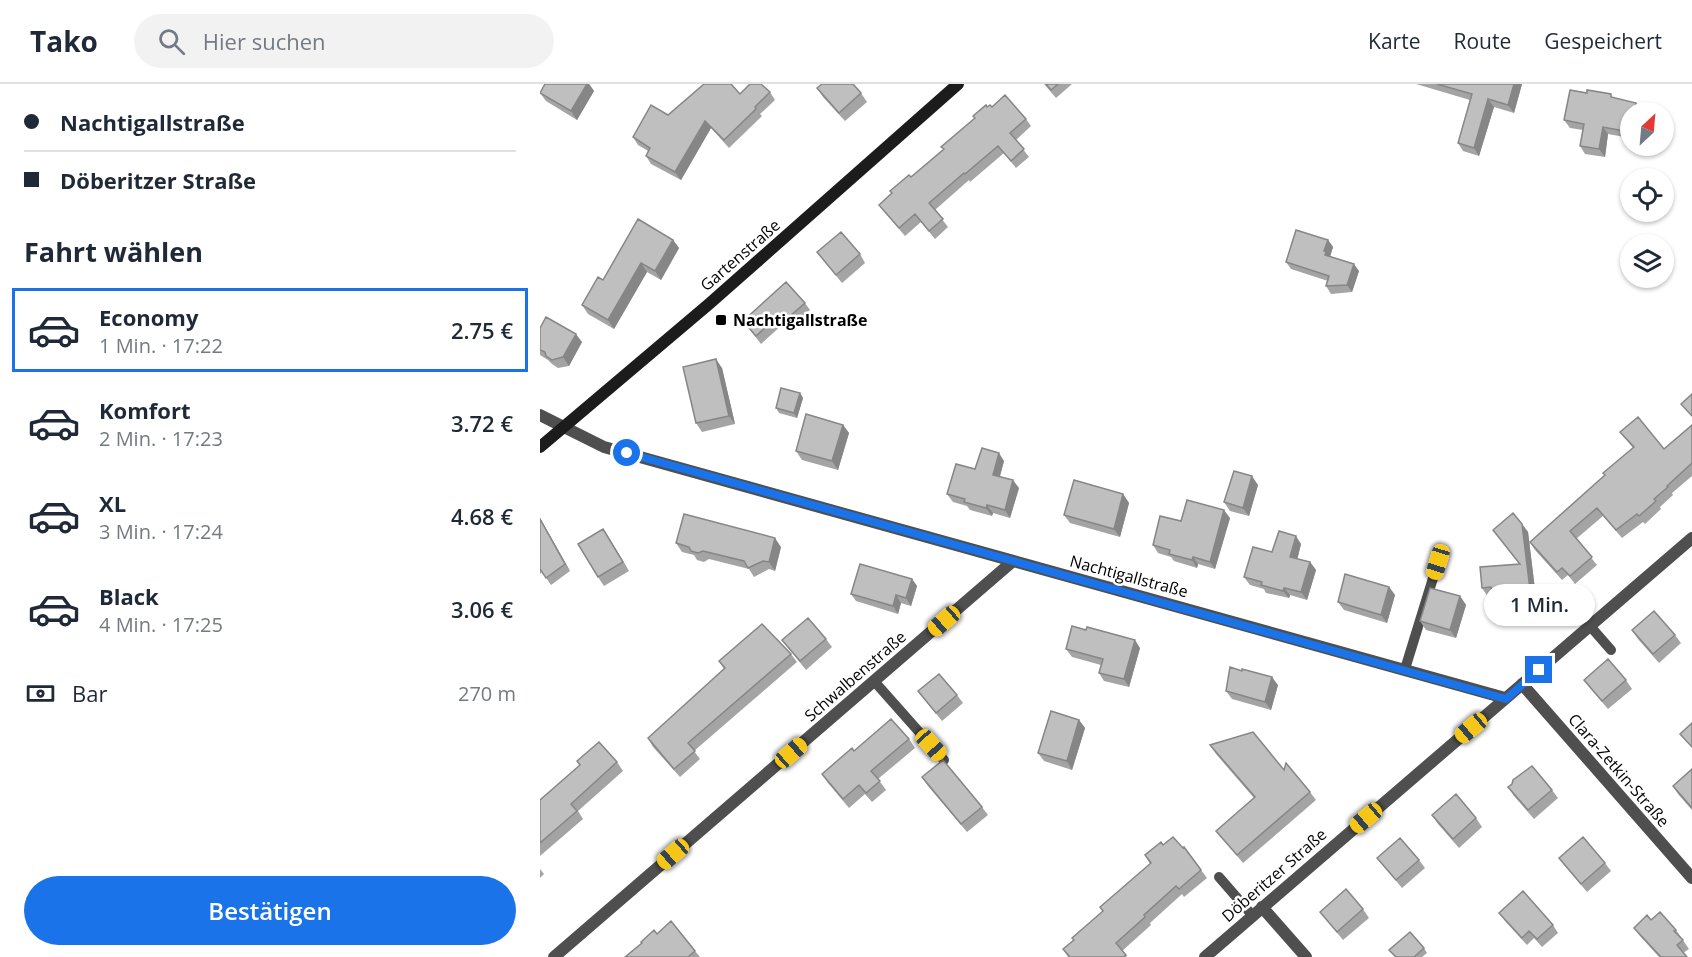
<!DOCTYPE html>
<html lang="de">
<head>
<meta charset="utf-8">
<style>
  body { margin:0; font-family:"Open Sans",sans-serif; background:#f2f2f3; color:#1f2937; height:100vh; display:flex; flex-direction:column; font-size:22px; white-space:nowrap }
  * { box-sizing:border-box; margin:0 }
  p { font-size:20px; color:#747a83 }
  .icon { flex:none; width:33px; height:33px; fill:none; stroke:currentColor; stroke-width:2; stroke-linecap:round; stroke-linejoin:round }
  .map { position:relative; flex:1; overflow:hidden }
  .sheet { display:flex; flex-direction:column; background:#fff; width:540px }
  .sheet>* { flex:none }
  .hud { display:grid; align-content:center; height:132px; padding:0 24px; background:#fff }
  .needle { width:39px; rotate:26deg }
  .tools { position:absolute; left:1080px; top:18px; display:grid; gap:12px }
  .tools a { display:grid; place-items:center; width:54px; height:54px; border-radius:50%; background:#fff; box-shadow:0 2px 4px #0004; font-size:30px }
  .end { position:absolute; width:27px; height:27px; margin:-14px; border:8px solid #1a73e8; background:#fff; box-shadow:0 0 0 3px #fff }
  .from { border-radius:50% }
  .bubble { position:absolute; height:42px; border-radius:21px; background:#fff; box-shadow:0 2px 4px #0004; font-size:20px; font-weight:600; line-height:42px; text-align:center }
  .car { position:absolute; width:18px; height:36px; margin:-18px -9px; border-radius:8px; box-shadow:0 0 4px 2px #0007; background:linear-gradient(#f5c518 24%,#345 0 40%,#f5c518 0 76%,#345 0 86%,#f5c518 0) }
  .hud b { display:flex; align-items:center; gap:21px; height:57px; font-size:22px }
  .hud b+b { border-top:2px solid #e0e1e3 }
  .hud i { width:15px; height:15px; background:#1f2937 }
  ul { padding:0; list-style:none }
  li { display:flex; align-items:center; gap:18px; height:84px; margin:0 12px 9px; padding:0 12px; border:3px solid transparent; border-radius:0px }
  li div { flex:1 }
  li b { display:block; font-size:22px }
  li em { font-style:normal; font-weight:600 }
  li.on { border-color:#1a73e8 }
  li>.icon { width:54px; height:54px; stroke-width:1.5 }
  h2 { padding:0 24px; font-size:27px; line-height:72px }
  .pay { display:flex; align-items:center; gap:15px; height:66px; padding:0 24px; font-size:22px }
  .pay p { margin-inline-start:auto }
  .primary-button { display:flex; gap:12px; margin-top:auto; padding:12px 24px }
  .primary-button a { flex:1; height:69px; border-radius:36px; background:#1a73e8; color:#fff; font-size:24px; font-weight:600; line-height:69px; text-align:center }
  header { display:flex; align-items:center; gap:36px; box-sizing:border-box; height:84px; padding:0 30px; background:#fff; border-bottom:2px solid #e0e1e3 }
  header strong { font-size:28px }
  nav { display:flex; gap:33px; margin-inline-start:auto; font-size:21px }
  .search { width:420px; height:54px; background:#f2f2f3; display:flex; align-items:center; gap:15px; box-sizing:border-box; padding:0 21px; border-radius:33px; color:#747a83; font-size:22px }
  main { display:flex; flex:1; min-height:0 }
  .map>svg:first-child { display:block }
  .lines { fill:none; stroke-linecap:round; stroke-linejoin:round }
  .lane { stroke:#4f4f4f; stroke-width:10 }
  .street { stroke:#4f4f4f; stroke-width:12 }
  .secondary { stroke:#1c1c1c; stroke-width:12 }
  .wall { fill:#a4a4a4 }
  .shaded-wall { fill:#868686 }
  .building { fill:#bfbfbf; stroke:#868686; stroke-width:1.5 }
  .route { stroke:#1a73e8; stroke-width:8 }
  .poi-dot { fill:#000; stroke:#fff; stroke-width:2 }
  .labels { text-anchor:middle; stroke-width:5; stroke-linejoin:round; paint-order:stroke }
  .street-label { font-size:16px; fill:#000; stroke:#fff }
  .poi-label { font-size:16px; font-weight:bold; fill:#000; stroke:#fff; text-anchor:start }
</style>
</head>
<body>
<header>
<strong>Tako</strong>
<div class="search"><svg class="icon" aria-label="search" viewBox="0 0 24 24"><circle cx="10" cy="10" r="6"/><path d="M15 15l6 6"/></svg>Hier suchen</div>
<nav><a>Karte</a><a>Route</a><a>Gespeichert</a></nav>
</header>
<main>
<section class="sheet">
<div class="hud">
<b><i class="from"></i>Nachtigallstraße</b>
<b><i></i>Döberitzer Straße</b>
</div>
<h2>Fahrt wählen</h2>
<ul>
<li class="on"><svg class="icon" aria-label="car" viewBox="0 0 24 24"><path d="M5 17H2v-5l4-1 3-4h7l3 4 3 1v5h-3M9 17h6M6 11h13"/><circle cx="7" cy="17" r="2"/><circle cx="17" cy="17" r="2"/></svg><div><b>Economy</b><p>1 Min. · 17:22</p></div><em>2.75 €</em></li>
<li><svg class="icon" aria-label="car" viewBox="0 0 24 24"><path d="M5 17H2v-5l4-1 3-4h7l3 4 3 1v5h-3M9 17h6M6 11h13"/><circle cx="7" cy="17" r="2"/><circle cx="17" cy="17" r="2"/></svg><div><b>Komfort</b><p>2 Min. · 17:23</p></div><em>3.72 €</em></li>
<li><svg class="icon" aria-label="car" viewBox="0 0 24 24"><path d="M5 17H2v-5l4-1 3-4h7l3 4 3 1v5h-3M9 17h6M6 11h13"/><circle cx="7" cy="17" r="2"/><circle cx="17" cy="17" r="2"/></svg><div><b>XL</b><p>3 Min. · 17:24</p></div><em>4.68 €</em></li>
<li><svg class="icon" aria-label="car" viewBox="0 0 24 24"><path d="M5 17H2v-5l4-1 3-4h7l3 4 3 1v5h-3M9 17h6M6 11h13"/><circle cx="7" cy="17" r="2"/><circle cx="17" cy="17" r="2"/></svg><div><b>Black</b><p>4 Min. · 17:25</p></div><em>3.06 €</em></li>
</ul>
<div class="pay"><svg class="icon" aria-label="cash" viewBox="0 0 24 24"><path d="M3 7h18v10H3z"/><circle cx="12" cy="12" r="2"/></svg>Bar<p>270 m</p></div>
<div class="primary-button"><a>Bestätigen</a></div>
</section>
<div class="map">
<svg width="1152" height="873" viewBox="0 0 1152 873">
  <rect width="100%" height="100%" fill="#fff"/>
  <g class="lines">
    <path class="lane" d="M1050,542L1071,566
      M865,585L898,478
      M334,597L404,676
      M679,793L712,831"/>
    <path class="street" d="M0,331L64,363L965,614
      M982,600L1152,794
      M722,823L766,873
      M14,873L473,477
      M665,873L1152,454"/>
    <path class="secondary" d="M0,363L169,220L418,0"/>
  </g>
  <path class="wall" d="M5,0H49L54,7L37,36L6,17L0,9Z
    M504,0H532L516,14Z
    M876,0H982L974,29L954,23L939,72L923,67L918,59L930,16Z
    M277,4L321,9L327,18L305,37L283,13Z
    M230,8L235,16L220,30L222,32L189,64L171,44L141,96L111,80L106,72L108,67L98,61L93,53L128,31L200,10Z
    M1074,14L1101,26V28H1090V54L1068,50L1065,73L1045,70L1040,62L1043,46L1030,44L1024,36Z
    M447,23H452L486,35L491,42L476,56L489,73L476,84L464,69L430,98L429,96L395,126L408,143L395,155L381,138L365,152L339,121L403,66Z
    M133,156L139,164L121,196L107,188L74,245L48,230L42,221L63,196Z
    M788,156L793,163L790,172L819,187L812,208L791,210L786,202L788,197L751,185L746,178Z
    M277,168L320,170L325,179L302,199Z
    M265,219L270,226L247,246L242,241L221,260L203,237Z
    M0,244L42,258L29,282L18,284L12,280L8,276L0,271Z
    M182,284L195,340L162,348L156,339Z
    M260,309L263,314L257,334L239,329L236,324Z
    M303,341L309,349L298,386L262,376L256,367Z
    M1152,341V392L1132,409L1133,411L1120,423L1121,425L1105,440L1103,438L1082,454L1063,432L1036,455L1057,481L1035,500L1028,491L1022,496L995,466L990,458L1065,392L1093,364L1080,348L1124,365Z
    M464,377L460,393L479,404L470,434L453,429L452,432L430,426L427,422L413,418L407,410L435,385Z
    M718,401L709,432L690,427L684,418Z
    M583,410L589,419L580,453L530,439L524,431Z
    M0,434L30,487L11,501L2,488L0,490Z
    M690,434L675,485L658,480L657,484L634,477L631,473L618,469L613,461L641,437Z
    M982,440L988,448L997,522L989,523L991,538L961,542L955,533L953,512L948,513L942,504L979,480L953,446Z
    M63,445L89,487L64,502L58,493Z
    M136,459L241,463L235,487L229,485L214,493L209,485L169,475L164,478L157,476L154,471L142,468Z
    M761,460L757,475L770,478L776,486L767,516L750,511L749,514L726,509L724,505L710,501L704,493L732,468Z
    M372,495L377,502L371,522L361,519L358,530L316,517L311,510Z
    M849,503L855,511L847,539L804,526L798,518Z
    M920,512L926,521L916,554L886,546L880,537Z
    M1092,546L1135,551L1141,559L1119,579L1098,555Z
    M286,555L292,563L266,586L242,556Z
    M600,564L589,603L564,597L559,589L561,581L532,573L526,565Z
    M251,570L257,578L154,667L160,675L140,693L113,663L108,654L184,585L179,577Z
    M1044,596H1086L1092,605L1068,625L1050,604Z
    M738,601L731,626L692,615L686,607Z
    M378,607L417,611L423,619L402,637Z
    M539,636L545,644L532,686L504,677L498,669Z
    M369,655L375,664L338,695L346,706L332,718L325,710L309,724L288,699L282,690L314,667Z
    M670,661L744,686L770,708L776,716L703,779L676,747L714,714L676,670Z
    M37,677L77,678L83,687L38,727L43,735L0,772V716L40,681Z
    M1152,685V726L1138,710L1133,702Z
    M382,693L442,723L448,731L427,748L388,702Z
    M972,700L1012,706L1018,714L994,735L974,712L968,703Z
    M892,731L936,734L942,743L919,764L898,740Z
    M623,761L643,764L644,763L667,794L644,813L642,810L610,839L611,841L582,867L587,873H528L523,865L533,857L563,827L560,823L610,780L605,771Z
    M837,774L879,776L885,784L862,804Z
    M1019,774L1065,779L1071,787L1047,808L1025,782Z
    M0,785L4,790L0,794Z
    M823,825L829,834L803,856L780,828Z
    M959,829L1013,841L1018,849L1002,863L994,854L987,861L965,837Z
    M1111,836L1136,846L1149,865L1143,869L1147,873H1119L1100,852L1094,844Z
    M117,850L155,867L160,873H85Z
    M884,864L887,869L882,873H855L849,866Z"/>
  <path class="shaded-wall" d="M47,0H49L54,7L37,36L31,27Z
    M974,0H982L974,29L968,21Z
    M948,15L954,23L939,72L934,64Z
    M1096,19L1101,26V28H1094Z
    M1124,35L1127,41V61L1124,56Z
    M165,37L171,44L141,96L135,88Z
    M1063,43L1068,50L1065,73L1059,65Z
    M133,156L139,164L121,196L115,187Z
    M788,156L793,163L790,173L785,171L784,167Z
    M101,179L107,188L74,245L68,236Z
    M814,180L819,187L812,208L807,201Z
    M36,250L42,258L29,282L23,273Z
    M176,275L182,284L195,340L189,332Z
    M260,309L263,314L257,334L254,329Z
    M303,341L309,349L298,386L292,377Z
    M459,369L464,377L458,398L453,391Z
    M712,392L718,401L709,432L703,424Z
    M473,396L479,404L470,434L465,426Z
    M583,410L589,419L580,453L574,445Z
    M447,421L453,429L452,432L446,424Z
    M684,426L690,434L675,485L670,478Z
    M0,434L30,487L25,480L0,435Z
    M982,440L988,448L997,522L991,514Z
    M63,445L69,454L89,487L83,478Z
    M756,452L761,460L756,481L750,473Z
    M235,454L241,463L235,487L229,478Z
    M653,473L658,480L657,484L652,476Z
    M770,478L776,486L767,516L761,508Z
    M372,495L377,502L371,522L366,514Z
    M849,503L855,511L847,539L841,531Z
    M744,504L750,511L749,514L743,507Z
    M356,511L361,519L358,530L353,522Z
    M920,512L926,521L916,554L910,546Z
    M983,515L989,523L991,538L985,530Z
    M595,556L600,564L589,603L584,595Z
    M732,593L738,601L731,626L725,618Z
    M539,636L545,644L532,686L527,677Z"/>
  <path class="building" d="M5,0H47L31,27L0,9Z
    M164,0H191L200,10L210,0H221L230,8L215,23L216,25L184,56L165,37L135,88L106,72L110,64L93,53L111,21L128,31Z
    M282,0H313L321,9L299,29L277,4Z
    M506,0H518L511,6Z
    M897,0H974L968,21L948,15L934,64L918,59L932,10Z
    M1030,6L1047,9V6L1071,10V13L1096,19L1094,28H1090V48L1063,43L1059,65L1040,62L1044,40L1024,36Z
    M465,11L486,35L470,49L484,65L471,77L458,62L425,90L424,89L389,119L403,135L389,147L375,130L359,144L339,121L352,109L350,107L369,91L371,93L404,65L401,63L435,34L433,32L446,21L447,23L450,21L452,23Z
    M98,135L133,156L115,187L101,179L68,236L42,221L58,193L63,196Z
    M756,146L788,156L784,167L786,168L785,171L814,180L807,201L786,202L789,192L746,178Z
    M301,148L320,170L296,191L277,168Z
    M246,198L265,219L242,239L237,233L216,252L203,237Z
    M6,233L36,250L23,273L12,276L6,272L5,268L0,266V244Z
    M176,275L189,332L156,339L143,283Z
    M241,304L260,309L254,329L236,324Z
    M1152,310V332L1141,320Z
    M266,330L303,341L292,377L256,367Z
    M1098,333L1124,365L1152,341V379L1127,402L1128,403L1114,415L1116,417L1099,432L1097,430L1076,446L1057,424L1030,447L1052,473L1030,492L1022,484L1017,488L990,458L1065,391L1063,389L1094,363L1080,348Z
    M442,364L459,369L453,391L473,396L465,426L447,421L446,424L424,418L425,415L407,410L416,380L435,385Z
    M694,387L712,392L703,424L684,418Z
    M534,396L583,410L574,445L524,431Z
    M647,416L684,426L670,478L653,473L652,476L629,470L630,466L613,461L620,432L641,437Z
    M973,429L982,440L991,514L983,515L985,530L955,533L951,503L942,504L940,483L980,480L953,446Z
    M144,430L235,454L229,478L223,477L208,484L204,477L163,467L158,469L151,467L149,463L136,459Z
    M0,435L25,480L6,494L0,485Z
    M63,445L83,478L58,493L38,460Z
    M739,447L756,452L750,473L770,478L761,508L744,504L743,507L721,501L722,498L704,493L713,463L732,468Z
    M320,480L372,495L366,514L356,511L353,522L311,510Z
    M805,490L849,503L841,531L798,518Z
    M890,504L920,512L910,546L880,537Z
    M1114,527L1135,551L1113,570L1092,546Z
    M268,534L286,555L260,577L242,556Z
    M222,540L251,570L148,659L155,667L134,685L108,654L185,584L179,577Z
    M532,542L546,546L547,543L595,556L584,595L559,589L563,575L526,565Z
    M1068,575L1086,596L1062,617L1044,596Z
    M690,583L702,587V585L732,593L725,618L686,607Z
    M399,590L417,611L396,629L378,607Z
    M511,627L539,636L527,677L498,669Z
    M351,635L369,655L331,687L340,697L326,709L319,701L303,715L282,690L312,664L314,667Z
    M1152,639V663L1140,650Z
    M713,648L744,686L746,679L770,708L697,771L676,747L715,713L670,661Z
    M59,658L77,678L31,720L37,727L0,759V716L40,681L37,677Z
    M403,676L442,723L421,740L382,693Z
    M992,682L1012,706L988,726L968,703L972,700L973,696Z
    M1152,685V724L1133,702Z
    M916,710L936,734L913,755L892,731Z
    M633,753L643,764L644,763L661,786L639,805L636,802L604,831L605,833L576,859L586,871L583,873H530L523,865L534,856L532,854L563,827L560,823L611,779L605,771L621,758L623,761Z
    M1043,753L1065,779L1041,800L1019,774Z
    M860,754L879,776L856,796L837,774Z
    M806,805L823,825L797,848L780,828Z
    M983,807L1013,841L997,855L989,847L982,854L959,829Z
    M1120,828L1136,846L1134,847L1143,856L1137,861L1147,873H1121L1094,844L1107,831L1111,836Z
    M131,837L155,867L148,873H85L102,859L101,858L114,846L117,850Z
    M870,848L884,864L874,873H856L849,866Z"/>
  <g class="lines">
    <path class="route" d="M87,369L966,615L999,586"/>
  </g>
  <rect class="poi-dot" x="175" y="230" width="12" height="12" rx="3"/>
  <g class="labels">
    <g class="street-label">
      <text transform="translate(200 171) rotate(-41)" y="6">Gartenstraße</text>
      <text transform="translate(589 492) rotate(15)" y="6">Nachtigallstraße</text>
      <text transform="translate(315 592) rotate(-41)" y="6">Schwalbenstraße</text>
      <text transform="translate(1079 686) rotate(49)" y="6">Clara-Zetkin-Straße</text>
      <text transform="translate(734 791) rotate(-41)" y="6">Döberitzer Straße</text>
    </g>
    <g class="poi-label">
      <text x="193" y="242">Nachtigallstraße</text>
    </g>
  </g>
</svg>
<div class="tools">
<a><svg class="needle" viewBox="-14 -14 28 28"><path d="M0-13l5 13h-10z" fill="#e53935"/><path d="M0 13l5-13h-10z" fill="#747a83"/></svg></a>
<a><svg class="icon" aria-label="locate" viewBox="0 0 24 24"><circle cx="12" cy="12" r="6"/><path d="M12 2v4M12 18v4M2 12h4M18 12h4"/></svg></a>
<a><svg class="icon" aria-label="layers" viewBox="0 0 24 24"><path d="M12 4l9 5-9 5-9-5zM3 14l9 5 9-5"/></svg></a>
</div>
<i class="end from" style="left:87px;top:369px"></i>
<i class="end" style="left:999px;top:586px"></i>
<div class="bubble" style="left:944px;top:500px;width:111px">1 Min.</div>
<i class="car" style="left:898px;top:478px;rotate:197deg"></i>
<i class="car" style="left:404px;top:537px;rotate:229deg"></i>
<i class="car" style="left:931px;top:644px;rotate:230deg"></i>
<i class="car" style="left:391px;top:661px;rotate:138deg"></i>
<i class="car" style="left:251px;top:669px;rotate:49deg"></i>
<i class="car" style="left:826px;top:734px;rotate:230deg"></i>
<i class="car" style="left:133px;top:770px;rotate:229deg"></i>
</div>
</main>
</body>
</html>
